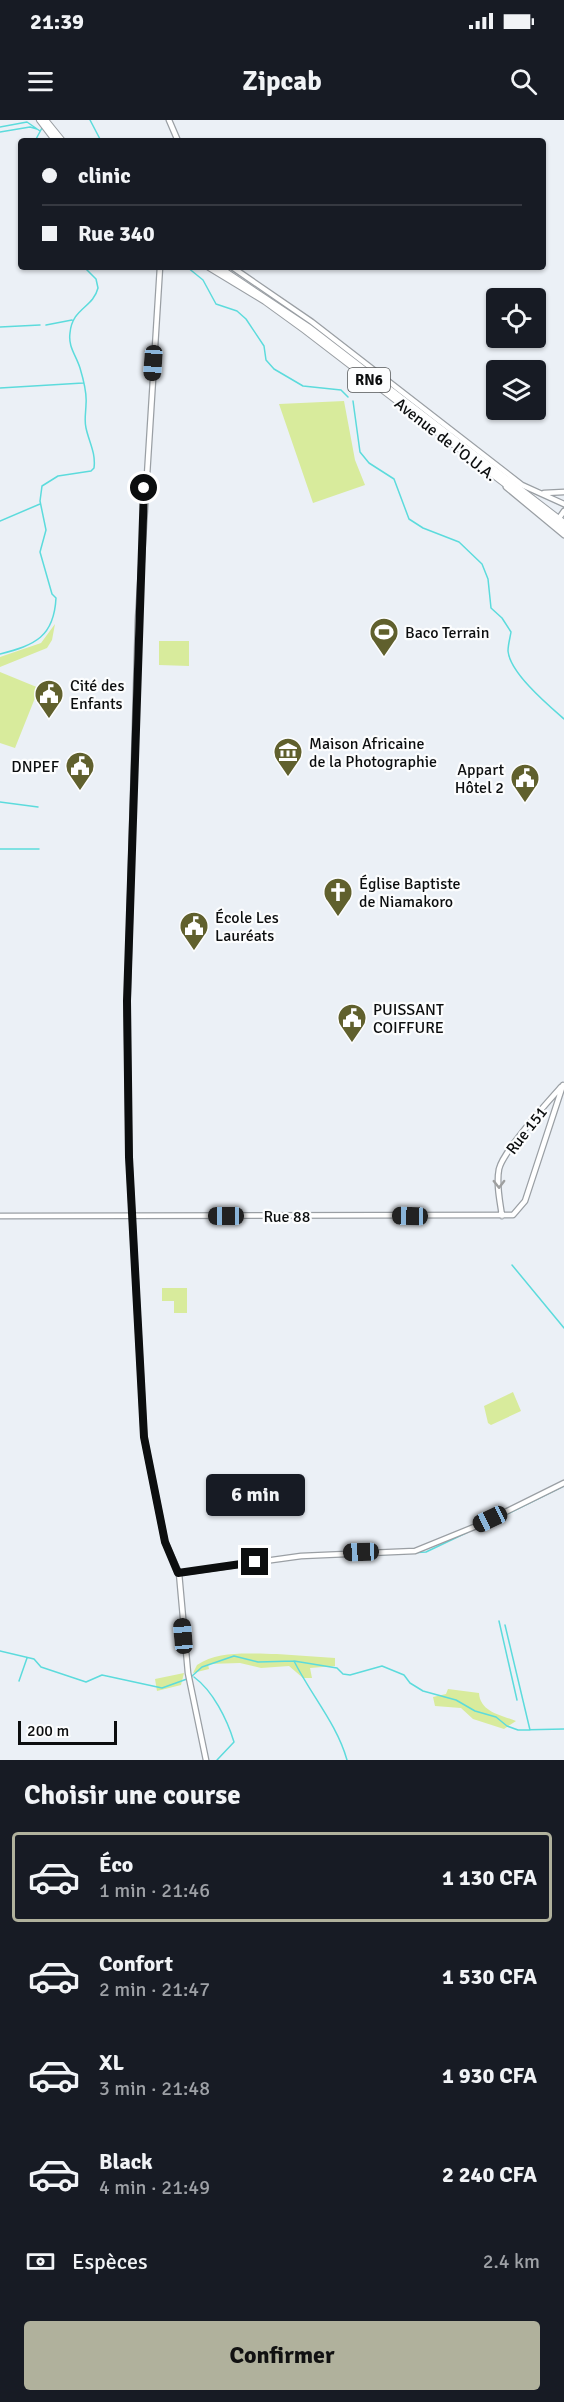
<!DOCTYPE html>
<html lang="fr">
<head>
<meta charset="utf-8">
<style>
  body { margin:0; font-family:Signika,sans-serif; background:#20242c; color:#f1f3f6; height:100vh; display:flex; flex-direction:column; font-size:22px; white-space:nowrap }
  * { box-sizing:border-box; margin:0 }
  p { font-size:20px; color:#9ea1a6 }
  .icon { flex:none; width:33px; height:33px; fill:none; stroke:currentColor; stroke-width:2; stroke-linecap:round; stroke-linejoin:round }
  .map { position:relative; height:1640px; overflow:hidden }
  .details { display:flex; flex-direction:column; background:#171b24; flex:1 }
  .details>* { flex:none }
  .guide { position:absolute; left:18px; top:18px; width:528px; height:132px; border-radius:6px; box-shadow:0 2px 4px #0004; display:grid; align-content:center; height:132px; padding:0 24px; background:#171b24 }
  .fabs { position:absolute; left:486px; top:168px; display:grid; gap:12px }
  .fabs a { display:grid; place-items:center; width:60px; height:60px; border-radius:6px; background:#171b24; box-shadow:0 2px 4px #0004; font-size:30px }
  .scale { position:absolute; left:18px; bottom:15px; width:99px; box-sizing:border-box; padding-left:6px; border:3px solid #0c0e0f; border-top:0; font-size:16px; line-height:21px; white-space:nowrap; color:#0c0e0f; -webkit-text-stroke:4px #fcfdfe; paint-order:stroke }
  .end { position:absolute; width:27px; height:27px; margin:-14px; border:8px solid #0c0e0f; background:#fff; box-shadow:0 0 0 3px #fff }
  .from { border-radius:50% }
  .bubble { position:absolute; height:42px; border-radius:6px; background:#171b24; box-shadow:0 2px 4px #0004; font-size:20px; font-weight:700; line-height:42px; text-align:center }
  .car { position:absolute; width:18px; height:36px; margin:-18px -9px; border-radius:8px; box-shadow:0 0 4px 2px #0007; background:linear-gradient(#222 24%,#8ab4d8 0 40%,#222 0 76%,#8ab4d8 0 86%,#222 0) }
  .guide b { display:flex; align-items:center; gap:21px; height:57px; font-size:22px }
  .guide b+b { border-top:2px solid #363941 }
  .guide i { width:15px; height:15px; background:#f1f3f6 }
  ul { padding:0; list-style:none }
  li { display:flex; align-items:center; gap:18px; height:90px; margin:0 12px 9px; padding:0 12px; border:3px solid transparent; border-radius:6px }
  li div { flex:1 }
  li b { display:block; font-size:22px }
  li em { font-style:normal; font-weight:700 }
  li.selected { border-color:#b0b19c }
  li>.icon { width:54px; height:54px; stroke-width:1.5 }
  h2 { padding:0 24px; font-size:27px; line-height:72px }
  .pay { display:flex; align-items:center; gap:15px; height:66px; padding:0 24px; font-size:22px }
  .pay p { margin-inline-start:auto }
  .action { display:flex; gap:12px; margin-top:auto; padding:12px 24px }
  .action a { flex:1; height:69px; border-radius:6px; background:#b0b19c; color:#111; font-size:24px; font-weight:700; line-height:69px; text-align:center }
  .status { display:flex; justify-content:space-between; align-items:center; height:42px; padding:0 30px; background:#171b24; direction:ltr }
  .status svg { height:16px; fill:currentColor }
  header { display:flex; justify-content:space-between; align-items:center; height:78px; padding:0 24px; background:#171b24; font-size:27px; font-weight:700 }
  .map>svg:first-child { display:block }
  .green { fill:#d8eb9c }
  .lines { fill:none; stroke-linecap:round; stroke-linejoin:round }
  .stream { stroke:#5cdbdc; stroke-width:1.5 }
  .tertiary-casing { stroke:#9a9fa4; stroke-width:7 }
  .secondary-casing { stroke:#9a9fa4; stroke-width:7 }
  .trunk-casing { stroke:#9a9fa4; stroke-width:8 }
  .tertiary { stroke:#fff; stroke-width:4.5 }
  .secondary { stroke:#fff; stroke-width:4.5 }
  .trunk { stroke:#fff; stroke-width:6 }
  .oneway { stroke:#9e9f9f }
  .route { stroke:#0c0e0f; stroke-width:8 }
  .labels { text-anchor:middle; stroke-width:4.5; stroke-linejoin:round; paint-order:stroke }
  .shield { fill:#fcfdfe; stroke:#545657; stroke-width:1.5 }
  .shield-label { font-size:15px; font-weight:bold; fill:#0c0e0f }
  .street-label { font-size:16px; fill:#0c0e0f; stroke:#fcfdfe }
  .poi-label { font-size:16px; fill:#0c0e0f; stroke:#fcfdfe; text-anchor:start }
</style>
</head>
<body>
<div class="status"><b>21:39</b><svg viewBox="0 0 49 12"><path d="M0 12V9h3v3zM5 12V6h3v6zM10 12V3h3v9zM15 12V0h3v12zM26 1h20v11H26zM47 4h2v5h-2z"/></svg></div>
<header><svg class="icon" aria-label="menu" viewBox="0 0 24 24"><path d="M4 6h16M4 12h16M4 18h16"/></svg>Zipcab<svg class="icon" aria-label="search" viewBox="0 0 24 24"><circle cx="10" cy="10" r="6"/><path d="M15 15l6 6"/></svg></header>
<div class="map">
<svg width="564" height="1640" viewBox="0 0 564 1640">
  <rect width="100%" height="100%" fill="#ebf0f6"/>
  <path class="green" d="M344,281L355,340L365,365L313,383L279,284Z
    M55,504L52,520L47,528L0,547V537L41,523Z
    M159,521H189V546L159,545Z
    M0,552L39,568L15,628L0,623Z
    M162,1168H187V1193H174V1181H162Z
    M513,1272L521,1291L491,1305L488,1303L484,1286Z
    M277,1534L335,1538V1546L310,1548L312,1558H303L289,1546L261,1548L240,1543L208,1544L209,1549L193,1553L197,1545C219,1530 251,1534 277,1534Z
    M184,1553L181,1565L157,1571L155,1559Z
    M448,1569L479,1573C480,1592 501,1595 516,1601L504,1609L473,1599L461,1588L435,1586L433,1577L446,1574Z"/>
  <g class="lines">
    <path class="stream" d="M90,0L101,21
      M0,7L27,2L40,11
      M0,12L30,7L37,9
      M35,21L43,6
      M187,147L203,160L216,184L237,191L246,199L264,226L266,240L274,249L303,266L341,270L348,277
      M46,205L72,200
      M0,207L40,205
      M0,268L83,263
      M353,281L360,332L369,343L394,359L409,399L423,408L459,422L482,444L488,459L491,488L502,498L511,512C510,518 508,525 508,531C510,553 548,585 564,599
      M0,401L40,384
      M0,534C35,525 54,517 56,478L52,474L40,432L46,410L40,381L42,366L58,356L91,351L94,348C96,333 89,322 86,308C84,300 86,292 86,284C87,274 83,258 80,248C76,235 68,227 70,213C72,188 93,188 98,168L96,159L84,147
      M0,682L38,687
      M0,729H39
      M512,1145L564,1208
      M503,1396L564,1366
      M376,1435L426,1432L468,1412
      M499,1501L517,1580
      M505,1505L530,1610
      M0,1531L34,1539L41,1547L86,1562L102,1555L162,1568L187,1559
      M294,1541C311,1575 337,1604 347,1640
      M191,1557L202,1547L234,1536L258,1542L294,1541L337,1548L343,1554L350,1555L382,1546L404,1555L410,1563L423,1571L456,1580L475,1591L496,1597L507,1606L518,1610L564,1609
      M194,1557C213,1571 227,1599 234,1622L217,1640
      M19,1561L27,1538"/>
    <g class="tertiary-casing">
      <path id="tertiary" d="M169,0L178,21
        M160,147L138,500L127,896L129,1037L144,1317L165,1422L179,1453L188,1553L206,1640
        M232,147L312,202L522,365L564,384
        M506,367L564,415
        M544,373L564,372
        M557,401L564,391
        M179,1453L301,1436L415,1431L479,1405L564,1363"/>
    </g>
    <g class="secondary-casing">
      <path id="secondary" d="M0,1096L513,1095L525,1081L563,965
        M502,1096C500,1081 496,1065 499,1049C503,1031 547,983 561,967"/>
    </g>
    <g class="trunk-casing">
      <path id="trunk" d="M40,0L56,21
        M45,0L62,21
        M209,147L265,181L305,210L564,409
        M218,147L308,207L564,403"/>
    </g>
    <use href="#tertiary" class="tertiary"/>
    <use href="#secondary" class="secondary"/>
    <use href="#trunk" class="trunk"/>
  </g>
  <defs><path id="oneway-chevron" d="M-2-3.5L2.5 0L-2 3.5" fill="none" stroke-width="1.6" stroke-linecap="round" stroke-linejoin="round" transform="scale(1.5)"/></defs>
  <use class="oneway" href="#oneway-chevron" transform="translate(499 1064) rotate(89)"/>
  <g class="lines">
    <path class="route" d="M144,368L127,881L129,1037L144,1317L165,1422L178,1453L255,1442"/>
  </g>
  <defs>
    <g id="stadium-pin" transform="scale(1.5)"><path d="M0 17L-7.5 6A9.5 9.5 0 1 1 7.5 6Z" fill="#60602d" stroke="#fcfdfe"/><path d="M0-5a6.5 5 0 1 0 0 10a6.5 5 0 1 0 0-10ZM-3.5-1.8h7v3.6h-7Z" fill="#fff"/></g>
    <g id="civic-pin" transform="scale(1.5)"><path d="M0 17L-7.5 6A9.5 9.5 0 1 1 7.5 6Z" fill="#60602d" stroke="#fcfdfe"/><path d="M-.6-6.5H3V-4.5H.6V-3L4-1V1h2V6H-6V1h2V-1L-.6-3ZM-1.2 2.5V6h2.4V2.5Z" fill="#fff"/></g>
    <g id="museum-pin" transform="scale(1.5)"><path d="M0 17L-7.5 6A9.5 9.5 0 1 1 7.5 6Z" fill="#60602d" stroke="#fcfdfe"/><path d="M0-6L6-3V-2H-6V-3ZM-5-1h2V3h-2ZM-1-1h2V3h-2ZM3-1h2V3H3ZM-6 4H6V6H-6Z" fill="#fff"/></g>
    <g id="church-pin" transform="scale(1.5)"><path d="M0 17L-7.5 6A9.5 9.5 0 1 1 7.5 6Z" fill="#60602d" stroke="#fcfdfe"/><path d="M-1.2-6h2.4v3.5h3.3v2.4h-3.3V6h-2.4V-.1h-3.3v-2.4h3.3Z" fill="#fff"/></g>
  </defs>
  <g fill-rule="evenodd">
    <use href="#stadium-pin" x="384" y="512"/>
    <use href="#civic-pin" x="49" y="574"/>
    <use href="#museum-pin" x="288" y="632"/>
    <use href="#civic-pin" x="80" y="646"/>
    <use href="#civic-pin" x="525" y="658"/>
    <use href="#church-pin" x="338" y="772"/>
    <use href="#civic-pin" x="194" y="806"/>
    <use href="#civic-pin" x="352" y="898"/>
  </g>
  <g class="labels">
    <rect class="shield" x="348" y="248" width="42" height="24" rx="4.5"/>
    <g class="shield-label">
      <text x="369" y="265">RN6</text>
    </g>
    <g class="street-label">
      <text transform="translate(446 319) rotate(38)" y="6">Avenue de l'O.U.A.</text>
      <text transform="translate(526 1010) rotate(-52)" y="6">Rue 151</text>
      <text x="287" y="1102">Rue 88</text>
    </g>
    <g class="poi-label">
      <text x="405" y="518">Baco Terrain</text>
      <text x="70" y="571">Cité des<tspan x="70" dy="18">Enfants</tspan></text>
      <text x="309" y="629">Maison Africaine<tspan x="309" dy="18">de la Photographie</tspan></text>
      <text x="59" y="652" text-anchor="end">DNPEF</text>
      <text x="504" y="655" text-anchor="end">Appart<tspan x="504" dy="18">Hôtel 2</tspan></text>
      <text x="359" y="769">Église Baptiste<tspan x="359" dy="18">de Niamakoro</tspan></text>
      <text x="215" y="803">École Les<tspan x="215" dy="18">Lauréats</tspan></text>
      <text x="373" y="895">PUISSANT<tspan x="373" dy="18">COIFFURE</tspan></text>
    </g>
  </g>
</svg>
<div class="fabs">
<a><svg class="icon" aria-label="locate" viewBox="0 0 24 24"><circle cx="12" cy="12" r="6"/><path d="M12 2v4M12 18v4M2 12h4M18 12h4"/></svg></a>
<a><svg class="icon" aria-label="layers" viewBox="0 0 24 24"><path d="M12 4l9 5-9 5-9-5zM3 14l9 5 9-5"/></svg></a>
</div>
<div class="scale">200 m</div>
<i class="end from" style="left:144px;top:368px"></i>
<i class="end" style="left:255px;top:1442px"></i>
<div class="bubble" style="left:206px;top:1354px;width:99px">6 min</div>
<i class="car" style="left:153px;top:243px;rotate:184deg"></i>
<i class="car" style="left:226px;top:1096px;rotate:270deg"></i>
<i class="car" style="left:410px;top:1096px;rotate:271deg"></i>
<i class="car" style="left:490px;top:1399px;rotate:245deg"></i>
<i class="car" style="left:361px;top:1432px;rotate:268deg"></i>
<i class="car" style="left:183px;top:1516px;rotate:355deg"></i>
<div class="guide">
<b><i class="from"></i>clinic</b>
<b><i></i>Rue 340</b>
</div>
</div>
<section class="details">
<h2>Choisir une course</h2>
<ul>
<li class="selected"><svg class="icon" aria-label="car" viewBox="0 0 24 24"><path d="M5 17H2v-5l4-1 3-4h7l3 4 3 1v5h-3M9 17h6M6 11h13"/><circle cx="7" cy="17" r="2"/><circle cx="17" cy="17" r="2"/></svg><div><b>Éco</b><p>1 min · 21:46</p></div><em>1 130 CFA</em></li>
<li><svg class="icon" aria-label="car" viewBox="0 0 24 24"><path d="M5 17H2v-5l4-1 3-4h7l3 4 3 1v5h-3M9 17h6M6 11h13"/><circle cx="7" cy="17" r="2"/><circle cx="17" cy="17" r="2"/></svg><div><b>Confort</b><p>2 min · 21:47</p></div><em>1 530 CFA</em></li>
<li><svg class="icon" aria-label="car" viewBox="0 0 24 24"><path d="M5 17H2v-5l4-1 3-4h7l3 4 3 1v5h-3M9 17h6M6 11h13"/><circle cx="7" cy="17" r="2"/><circle cx="17" cy="17" r="2"/></svg><div><b>XL</b><p>3 min · 21:48</p></div><em>1 930 CFA</em></li>
<li><svg class="icon" aria-label="car" viewBox="0 0 24 24"><path d="M5 17H2v-5l4-1 3-4h7l3 4 3 1v5h-3M9 17h6M6 11h13"/><circle cx="7" cy="17" r="2"/><circle cx="17" cy="17" r="2"/></svg><div><b>Black</b><p>4 min · 21:49</p></div><em>2 240 CFA</em></li>
</ul>
<div class="pay"><svg class="icon" aria-label="cash" viewBox="0 0 24 24"><path d="M3 7h18v10H3z"/><circle cx="12" cy="12" r="2"/></svg>Espèces<p>2.4 km</p></div>
<div class="action"><a>Confirmer</a></div>
</section>
</body>
</html>
